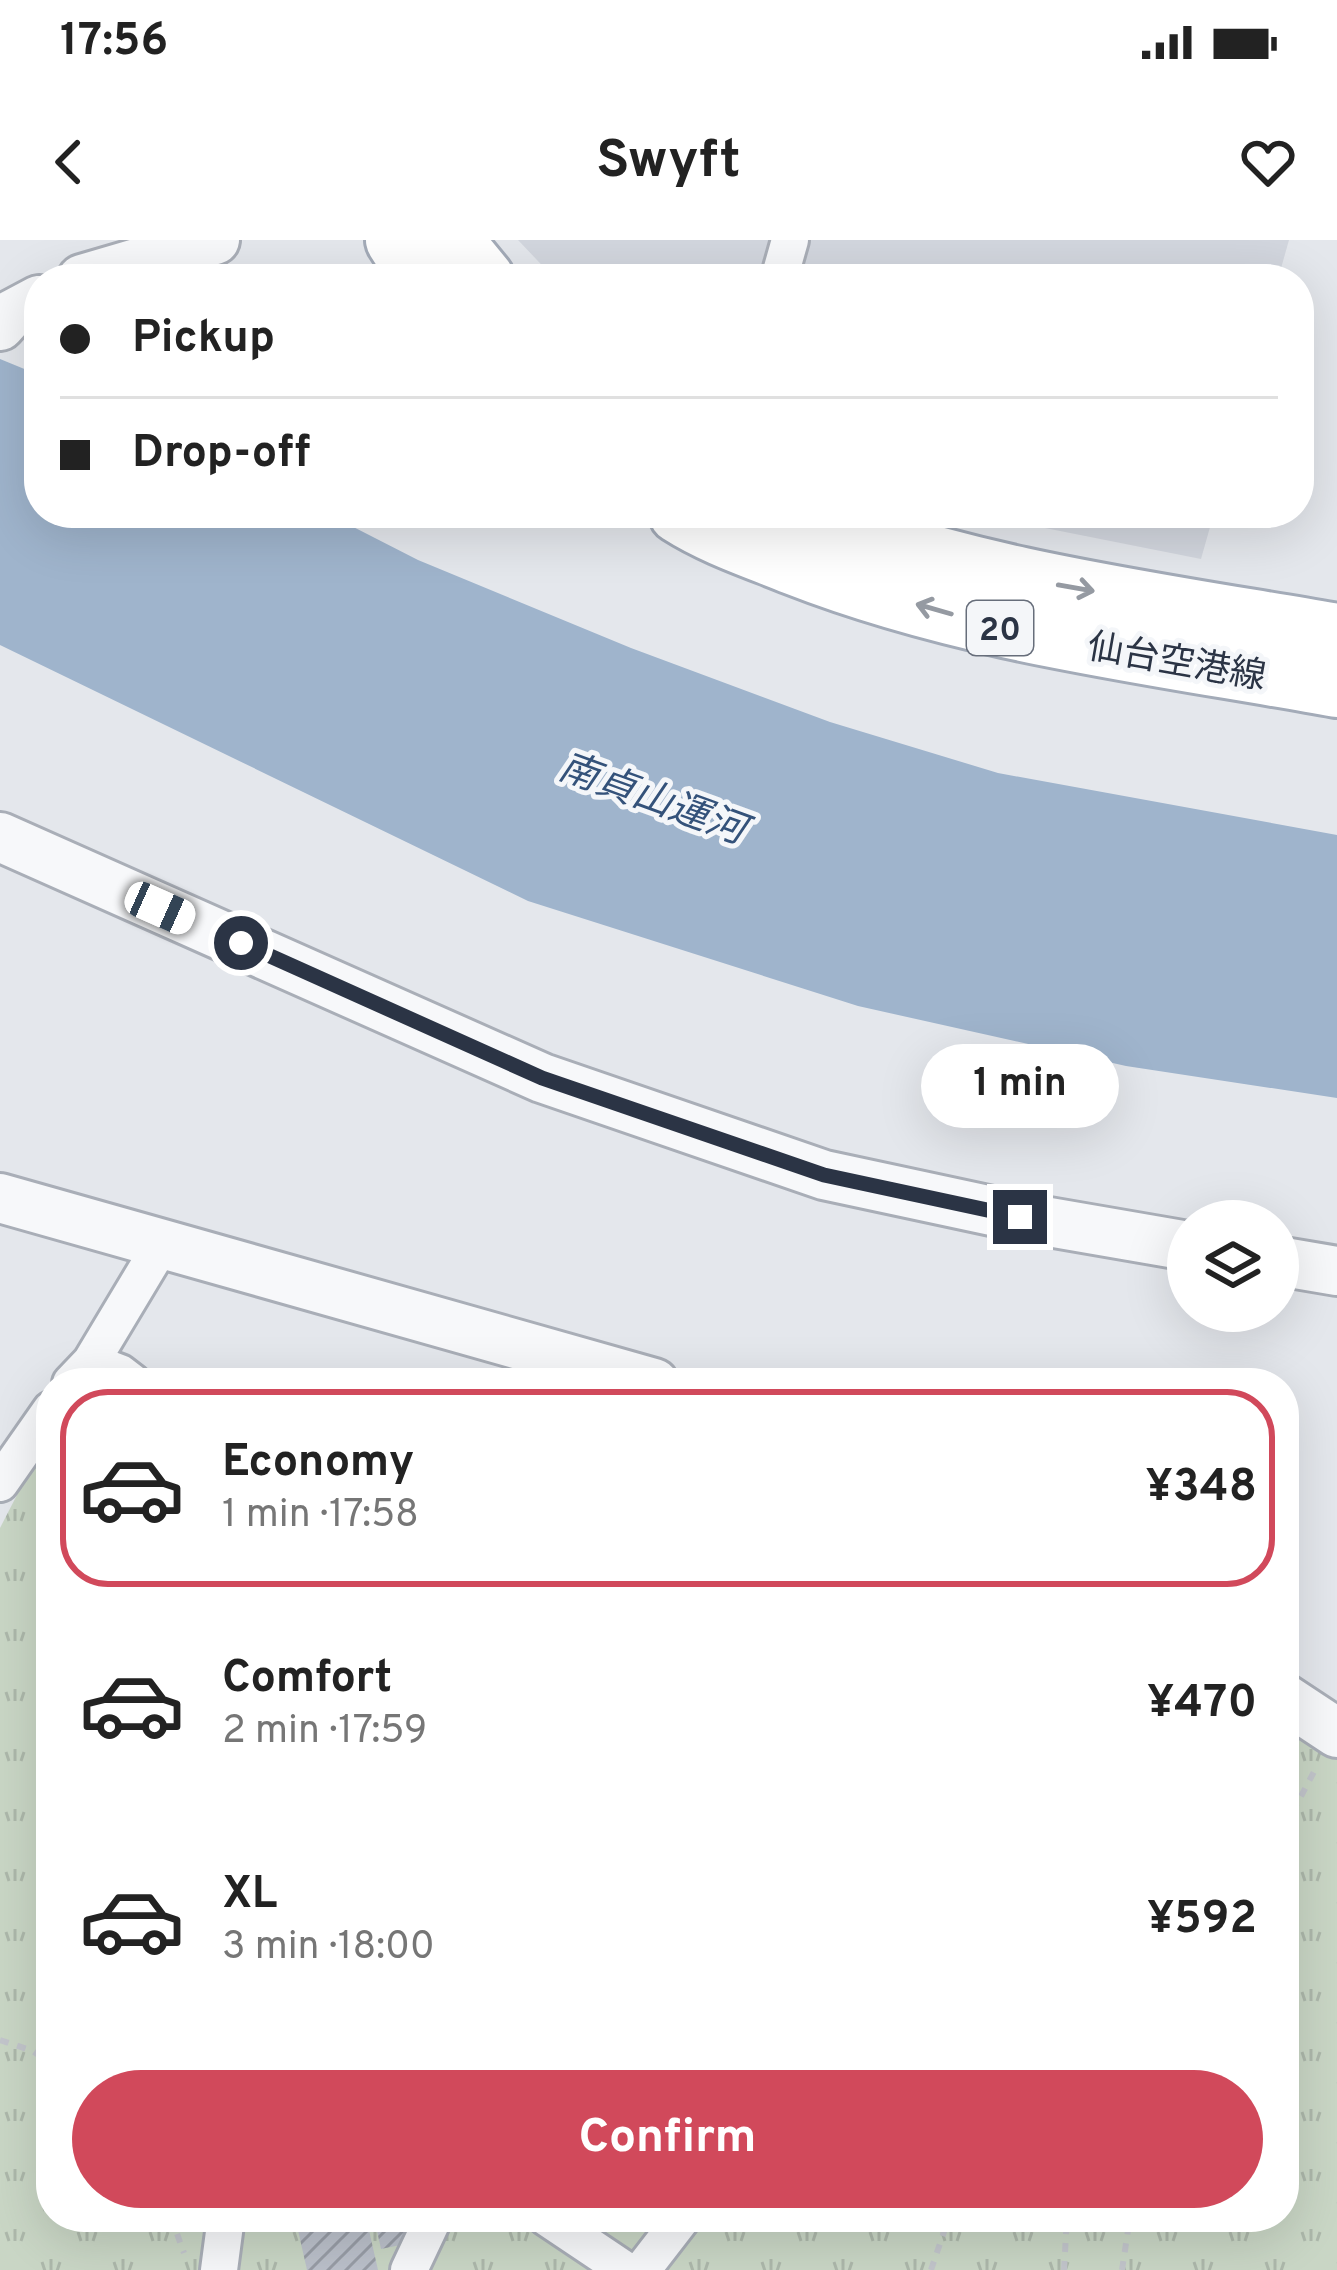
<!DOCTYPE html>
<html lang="en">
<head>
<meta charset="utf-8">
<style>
  body { margin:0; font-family:Overpass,"Noto Sans JP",sans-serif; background:#f2f2f2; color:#222; height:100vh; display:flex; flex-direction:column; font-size:45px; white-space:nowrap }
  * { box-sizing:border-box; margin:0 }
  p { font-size:39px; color:#767676 }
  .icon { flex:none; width:66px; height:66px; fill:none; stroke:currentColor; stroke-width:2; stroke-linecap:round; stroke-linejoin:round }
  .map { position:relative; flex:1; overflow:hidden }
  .details { position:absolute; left:36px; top:1128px; width:1263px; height:864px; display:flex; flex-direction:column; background:#fff; border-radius:48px; box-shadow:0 12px 48px #0002 }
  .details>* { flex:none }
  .top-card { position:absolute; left:24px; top:24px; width:1290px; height:264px; border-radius:48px; box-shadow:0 12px 48px #0002; display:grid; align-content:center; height:264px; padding:0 36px; background:#fff }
  .tools { position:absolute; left:1167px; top:960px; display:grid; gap:24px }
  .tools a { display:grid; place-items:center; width:132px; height:132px; border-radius:50%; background:#fff; box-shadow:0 12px 48px #0002; font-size:60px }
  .end { position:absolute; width:54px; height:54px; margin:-27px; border:15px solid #2b3445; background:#fff; box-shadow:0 0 0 6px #fff }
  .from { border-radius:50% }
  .bubble { position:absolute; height:84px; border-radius:42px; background:#fff; box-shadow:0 12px 48px #0002; font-size:39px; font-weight:700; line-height:84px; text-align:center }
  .car { position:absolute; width:36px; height:72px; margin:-36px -18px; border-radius:15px; box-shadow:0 0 9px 3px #0007; background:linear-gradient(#fff 24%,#345 0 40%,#fff 0 76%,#345 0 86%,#fff 0) }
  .top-card b { display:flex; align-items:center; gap:42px; height:114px; font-size:45px }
  .top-card b+b { border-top:3px solid #e0e0e0 }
  .top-card i { width:30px; height:30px; background:#222 }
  ul { padding:21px 0 0; list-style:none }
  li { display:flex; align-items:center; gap:36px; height:198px; margin:0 24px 18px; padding:0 12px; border:6px solid transparent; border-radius:48px }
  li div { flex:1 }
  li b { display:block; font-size:45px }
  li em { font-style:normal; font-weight:700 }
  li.active { border-color:#d1495b }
  li>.icon { width:108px; height:108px; stroke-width:1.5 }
  .primary-button { display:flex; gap:24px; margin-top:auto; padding:24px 36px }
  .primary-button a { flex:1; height:138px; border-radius:72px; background:#d1495b; color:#fff; font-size:48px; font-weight:700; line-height:138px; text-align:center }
  .status { display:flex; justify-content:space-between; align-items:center; height:84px; padding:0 60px; background:#fff; direction:ltr }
  .status svg { height:33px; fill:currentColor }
  header { display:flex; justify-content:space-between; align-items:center; height:156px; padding:0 36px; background:#fff; font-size:54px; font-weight:700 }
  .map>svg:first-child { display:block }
  .built { fill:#d2d6de }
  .grass { fill:url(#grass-tufts) }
  .water { fill:#9fb4cc }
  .building { fill:url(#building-hatch) }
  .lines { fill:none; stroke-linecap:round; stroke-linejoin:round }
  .minor-casing { stroke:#a9aeb7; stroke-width:42 }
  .tertiary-casing { stroke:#a9aeb7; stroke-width:54 }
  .primary-casing { stroke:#a3abb8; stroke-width:66 }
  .path { stroke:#c2c5cb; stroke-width:6; stroke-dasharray:9 9; stroke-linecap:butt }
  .minor { stroke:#f7f8fa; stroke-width:36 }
  .tertiary { stroke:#f7f8fa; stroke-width:48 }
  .primary { stroke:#fff; stroke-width:60 }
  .oneway { stroke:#959aa2 }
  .route { stroke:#2b3445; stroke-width:15 }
  .labels { text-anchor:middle; stroke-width:10; stroke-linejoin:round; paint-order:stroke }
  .shield { fill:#f4f6f9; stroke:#676e7b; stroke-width:3 }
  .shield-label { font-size:33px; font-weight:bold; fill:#2b3445 }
  .street-label { font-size:36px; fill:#2b3445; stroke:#f4f6f9 }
  .water-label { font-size:39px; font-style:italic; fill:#34527a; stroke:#f4f6f9 }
</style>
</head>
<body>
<div class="status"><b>17:56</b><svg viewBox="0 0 49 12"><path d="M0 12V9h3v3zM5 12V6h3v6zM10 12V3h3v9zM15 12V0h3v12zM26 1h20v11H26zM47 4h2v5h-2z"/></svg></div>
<header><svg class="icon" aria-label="back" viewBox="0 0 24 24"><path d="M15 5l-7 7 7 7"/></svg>Swyft<svg class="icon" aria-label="heart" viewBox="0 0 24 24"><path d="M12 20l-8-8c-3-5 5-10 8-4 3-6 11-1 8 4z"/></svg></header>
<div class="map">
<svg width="1337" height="2030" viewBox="0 0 1337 2030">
  <defs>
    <pattern id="grass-tufts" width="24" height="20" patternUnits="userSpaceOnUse" patternTransform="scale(3)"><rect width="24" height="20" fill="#c9d6c5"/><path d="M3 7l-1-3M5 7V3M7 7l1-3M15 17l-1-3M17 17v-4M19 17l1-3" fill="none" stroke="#adb8ab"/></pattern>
    <pattern id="building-hatch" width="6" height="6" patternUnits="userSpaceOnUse" patternTransform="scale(3)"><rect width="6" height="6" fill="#bbc0ca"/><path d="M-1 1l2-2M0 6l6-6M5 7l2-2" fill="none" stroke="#989da6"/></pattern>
  </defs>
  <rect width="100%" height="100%" fill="#e4e7ec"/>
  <path class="built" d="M518,0H775L765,39H555Z
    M809,0H1289L1278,39H799Z
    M970,273H1214L1201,319Z"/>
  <path class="grass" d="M34,1222L51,1228V1977H1284V1480L1337,1517V2030H0V1288Z"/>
  <path class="water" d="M0,119L39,135V273H326L418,320L631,408L830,482L998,533L1337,595V858L1126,826L858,766L528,661L0,405Z"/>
  <path class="building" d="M295,1977H366L378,2030H307Z
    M405,1977L410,2003L381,2009L375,1982Z"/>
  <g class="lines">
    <g class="minor-casing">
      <path id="minor" d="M779,39L790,0
        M91,1122L120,1133L133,1143
        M71,1143L91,1122L163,1002
        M0,1243L51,1170
        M546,1977L625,2030
        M219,2030L226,1977
        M409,2030L434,1977
        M642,2030L683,1977"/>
    </g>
    <g class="tertiary-casing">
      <path id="tertiary" d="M82,39L215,0
        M0,86L9,76L39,60
        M0,597L542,838L824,935L1020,977L1188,1006
        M0,958L654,1143
        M1278,1021L1337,1031
        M1284,1458L1337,1493"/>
    </g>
    <g class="primary-casing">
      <path id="primary" d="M396,0L421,39
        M452,0L484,39
        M679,273C715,296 756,309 795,325C969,393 1154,414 1337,447
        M802,273C972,340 1158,363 1337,394"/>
    </g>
    <path class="path" d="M1284,1588L1316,1528
      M0,1800L33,1811L51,1824
      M171,1977L184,2013
      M931,2030L949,1977
      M1064,2030L1067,1977
      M1122,2030L1130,1977"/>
    <use href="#minor" class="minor"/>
    <use href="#tertiary" class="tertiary"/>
    <use href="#primary" class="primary"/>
  </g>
  <defs><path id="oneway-shaft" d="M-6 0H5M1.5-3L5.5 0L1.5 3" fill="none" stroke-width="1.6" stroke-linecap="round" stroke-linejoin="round" transform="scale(3)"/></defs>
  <g class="oneway">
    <use href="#oneway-shaft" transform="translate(1076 348) rotate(10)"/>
    <use href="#oneway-shaft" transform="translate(934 369) rotate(-164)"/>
  </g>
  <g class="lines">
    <path class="route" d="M241,703L542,838L824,935L1020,977"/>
  </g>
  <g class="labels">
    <rect class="shield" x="967" y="361" width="66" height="54" rx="9"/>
    <g class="shield-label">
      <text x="1000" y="400">20</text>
    </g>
    <g class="street-label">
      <text transform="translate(1177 420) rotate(10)" y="13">仙台空港線</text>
    </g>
    <g class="water-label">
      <text transform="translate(653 557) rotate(20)" y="14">南貞山運河</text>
    </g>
  </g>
</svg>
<div class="tools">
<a><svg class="icon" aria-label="layers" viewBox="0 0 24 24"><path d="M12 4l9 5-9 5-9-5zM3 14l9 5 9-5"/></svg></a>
</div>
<i class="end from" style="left:241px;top:703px"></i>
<i class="end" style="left:1020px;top:977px"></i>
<div class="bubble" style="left:921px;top:804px;width:198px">1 min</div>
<i class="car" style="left:160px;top:668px;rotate:114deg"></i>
<div class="top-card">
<b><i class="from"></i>Pickup</b>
<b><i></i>Drop-off</b>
</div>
<section class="details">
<ul>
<li class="active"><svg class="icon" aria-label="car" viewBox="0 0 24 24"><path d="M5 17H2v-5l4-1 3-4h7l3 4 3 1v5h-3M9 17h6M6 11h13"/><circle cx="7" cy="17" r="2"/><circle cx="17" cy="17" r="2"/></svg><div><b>Economy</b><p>1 min · 17:58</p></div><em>¥348</em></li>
<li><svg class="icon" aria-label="car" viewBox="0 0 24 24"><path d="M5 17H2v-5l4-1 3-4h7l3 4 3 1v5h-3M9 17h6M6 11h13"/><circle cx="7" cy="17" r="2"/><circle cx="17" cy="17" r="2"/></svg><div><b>Comfort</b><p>2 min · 17:59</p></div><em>¥470</em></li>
<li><svg class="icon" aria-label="car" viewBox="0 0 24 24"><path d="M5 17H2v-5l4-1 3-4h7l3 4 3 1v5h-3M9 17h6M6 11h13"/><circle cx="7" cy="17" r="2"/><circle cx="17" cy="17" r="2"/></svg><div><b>XL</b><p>3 min · 18:00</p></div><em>¥592</em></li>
</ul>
<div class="primary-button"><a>Confirm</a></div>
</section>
</div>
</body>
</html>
